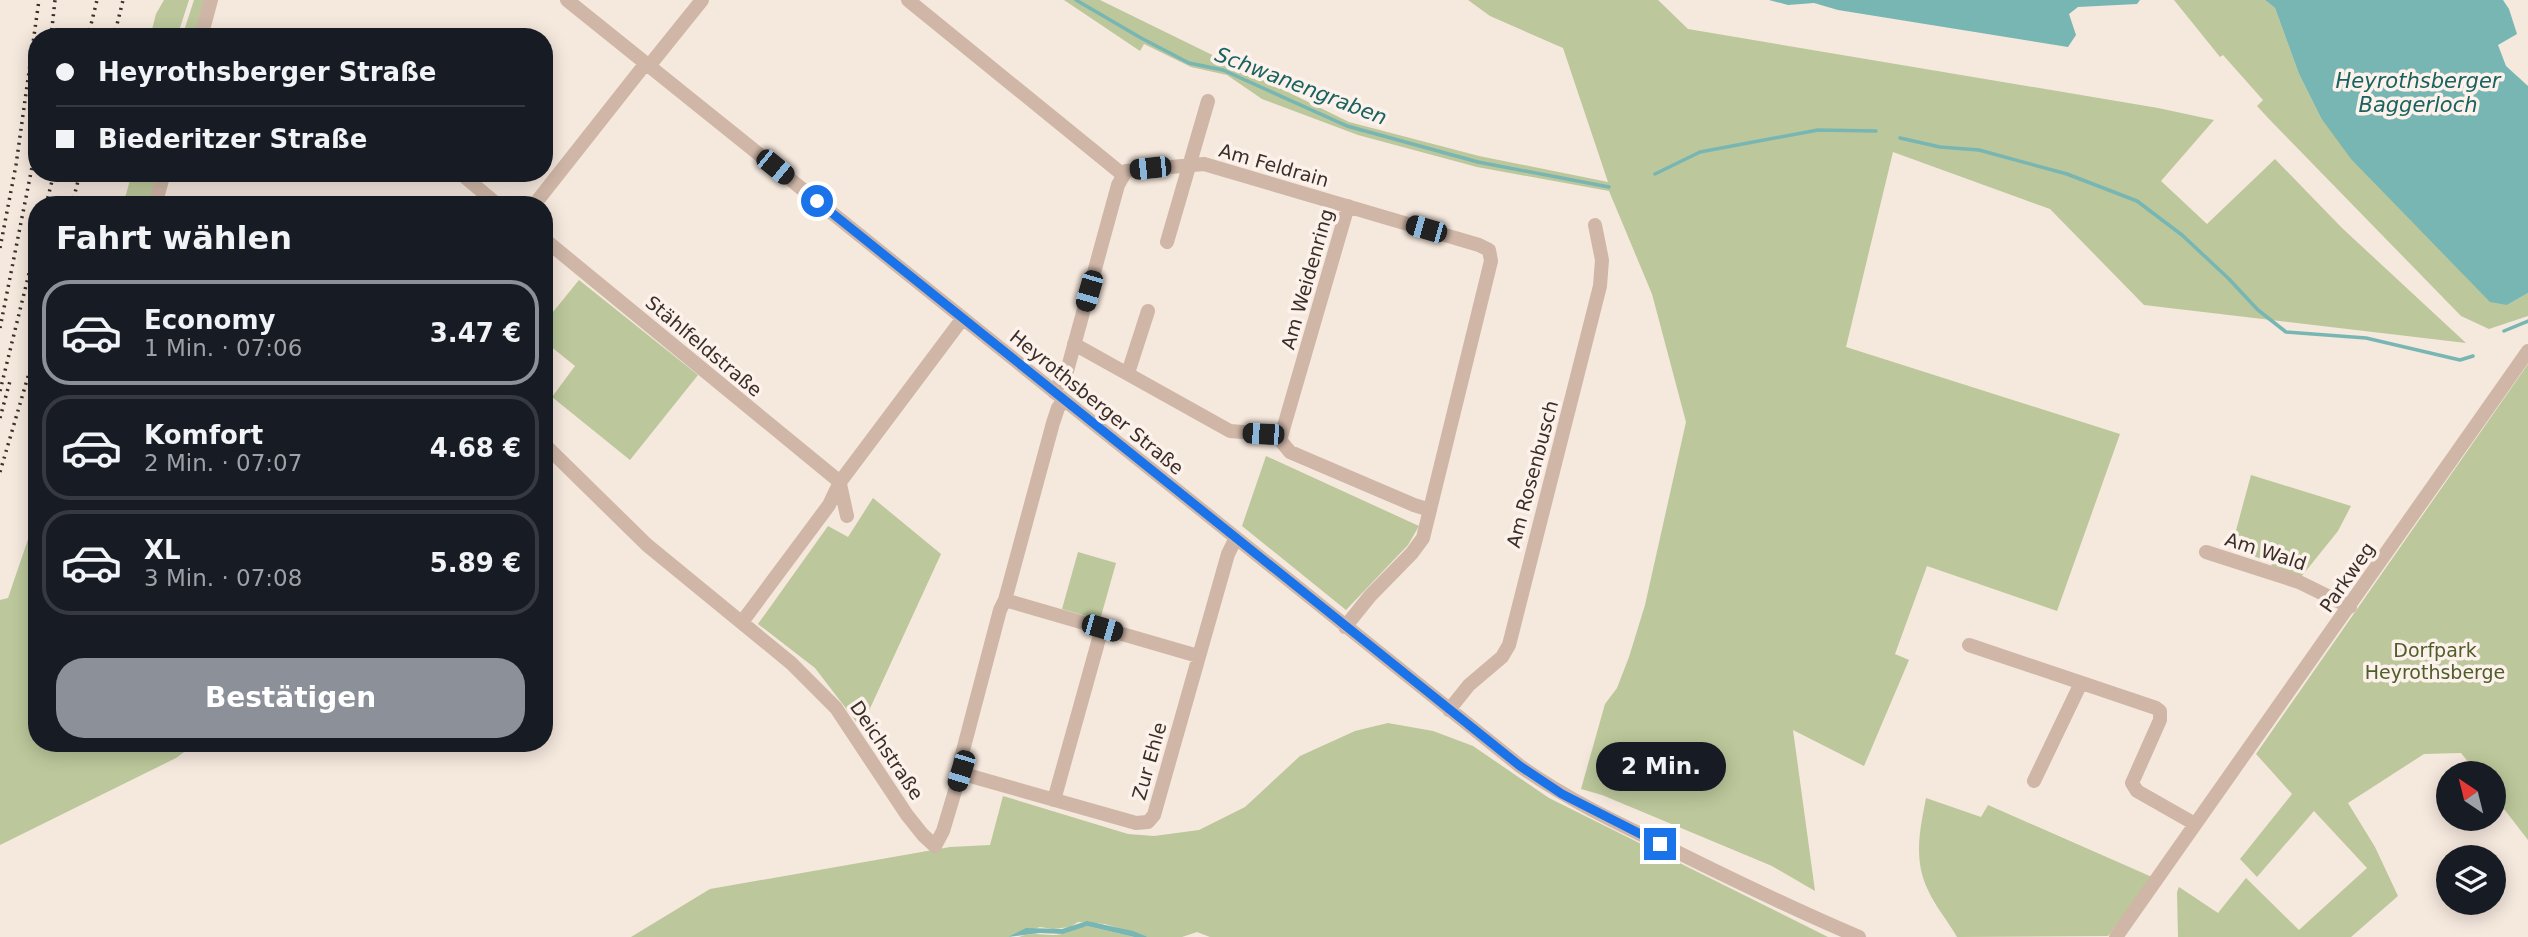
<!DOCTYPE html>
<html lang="de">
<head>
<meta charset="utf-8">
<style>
  body { margin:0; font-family:"DejaVu Sans",sans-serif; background:#20242c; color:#f1f3f6; height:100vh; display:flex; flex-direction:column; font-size:26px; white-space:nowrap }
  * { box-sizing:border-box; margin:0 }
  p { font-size:23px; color:#9ea1a6 }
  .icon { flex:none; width:38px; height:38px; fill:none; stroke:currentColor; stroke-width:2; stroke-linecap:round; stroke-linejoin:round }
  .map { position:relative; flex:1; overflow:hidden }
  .panel { position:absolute; left:28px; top:196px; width:525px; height:556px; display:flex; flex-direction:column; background:#171b24; border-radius:28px; box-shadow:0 4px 18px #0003 }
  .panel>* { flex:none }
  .hud { position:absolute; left:28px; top:28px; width:525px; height:154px; border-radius:28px; box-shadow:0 4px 18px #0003; display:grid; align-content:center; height:154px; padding:0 28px; background:#171b24 }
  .needle { width:46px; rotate:325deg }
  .tools { position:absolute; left:2436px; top:761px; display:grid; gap:14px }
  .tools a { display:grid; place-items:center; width:70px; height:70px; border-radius:50%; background:#171b24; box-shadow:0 4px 18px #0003; font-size:35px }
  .end { position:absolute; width:32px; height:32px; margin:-16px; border:9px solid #1a73e8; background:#fff; box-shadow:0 0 0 4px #fff }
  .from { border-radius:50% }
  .bubble { position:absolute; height:49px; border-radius:24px; background:#171b24; box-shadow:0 4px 18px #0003; font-size:23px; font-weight:700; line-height:49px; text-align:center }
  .car { position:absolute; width:21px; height:42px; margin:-21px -10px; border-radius:9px; box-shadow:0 0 5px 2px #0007; background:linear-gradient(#222 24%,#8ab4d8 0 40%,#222 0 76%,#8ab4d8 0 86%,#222 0) }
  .hud b { display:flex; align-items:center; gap:24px; height:66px; font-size:26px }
  .hud b+b { border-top:2px solid #363941 }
  .hud i { width:18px; height:18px; background:#f1f3f6 }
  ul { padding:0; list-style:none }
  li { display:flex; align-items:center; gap:21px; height:105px; margin:0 14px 10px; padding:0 14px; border:4px solid #363941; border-radius:28px }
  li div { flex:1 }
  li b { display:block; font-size:26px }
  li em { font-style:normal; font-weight:700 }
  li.selected { border-color:#8c9099 }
  li>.icon { width:63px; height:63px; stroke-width:1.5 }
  h2 { padding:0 28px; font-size:32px; line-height:84px }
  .primary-button { display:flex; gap:14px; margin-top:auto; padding:14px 28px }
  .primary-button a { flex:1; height:80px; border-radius:28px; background:#8c9099; color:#fff; font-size:28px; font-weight:700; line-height:80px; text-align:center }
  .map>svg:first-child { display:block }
  .green { fill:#bcc79b }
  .water { fill:#78b6b3 }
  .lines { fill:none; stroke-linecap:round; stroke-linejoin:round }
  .stream { stroke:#78b6b3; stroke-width:3.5 }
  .minor { stroke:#cfb6a7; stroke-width:14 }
  .rail { stroke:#3b2d28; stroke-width:3.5; stroke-dasharray:2 5; stroke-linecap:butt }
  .route { stroke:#1a73e8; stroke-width:9 }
  .labels { text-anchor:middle; stroke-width:7; stroke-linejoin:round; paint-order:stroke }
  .street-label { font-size:19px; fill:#3b2d28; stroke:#fcf2eb }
  .park-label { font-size:19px; fill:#4f5d29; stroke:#fcf2eb }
  .water-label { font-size:21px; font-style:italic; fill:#186260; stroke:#fcf2eb }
</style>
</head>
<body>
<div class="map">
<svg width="2528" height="937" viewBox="0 0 2528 937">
  <rect width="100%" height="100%" fill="#f5e8dd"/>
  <path class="green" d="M164,0H189L177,37H150L156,14Z
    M194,0H206L196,37H182Z
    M1064,0H1100L1349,122L1479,156L1608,182L1563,48L1490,16L1468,0H1658L1688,29L2158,108L2214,120L2161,181L2207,224L2275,159L2342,228L2466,343L2144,305L2050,209L1893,152L1846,347L2120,434L2057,611L1927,566L1895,654L1909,660L1864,766L1793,730L1815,891L1772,866L1602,795L1581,789L1605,704L1617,688L1629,657L1645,605L1686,422L1652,294L1609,191L1477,167L1358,135L1262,99L1227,75L1191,67L1144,44L1140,51Z
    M2174,0H2265L2275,8L2299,74L2321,118L2507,305L2528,293V316L2489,329L2461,316L2269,119L2257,106L2263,100L2223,55L2220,57Z
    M132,173H159L151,205H123Z
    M579,280L698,375L630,460L552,397L575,366L544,341V323Z
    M2528,364V840L2494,796V774L2477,773L2461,753L2424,754L2348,803L2375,847L2398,896L2351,937H2178L2177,892L2179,887L2218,913L2246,878L2299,930L2367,868L2314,811L2257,877L2240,859L2292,794L2256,754Z
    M1266,456L1419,526L1408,545L1346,610L1242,526Z
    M2251,475L2351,506L2338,531L2301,577L2271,568L2272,562L2231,549Z
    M873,498L941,554L861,728L815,668L758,624L828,526L848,537Z
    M37,513V744H195L176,758L0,845V600L8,598Z
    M1078,552L1116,563L1100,620L1062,609Z
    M1388,723L1433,731L1473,746L1549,798L1828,937H1210L1197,932L1182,937H1148L1105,924L1078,922L1070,927L1053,929L1040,927L1008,937H631L710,889L950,847L990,845L1003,796L1128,834L1154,836L1199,830L1245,807L1300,756L1355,731Z
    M1926,798L1981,817L1988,805L2152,877L2108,936L1957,937C1948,921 1935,906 1928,890C1913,859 1920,830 1926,798Z
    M1087,926L1134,937H1019C1032,932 1041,935 1053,935C1066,935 1075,928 1087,926Z"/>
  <path class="water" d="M1769,0H2140L2137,4L2078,7L2069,14L2076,35L2068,47L1838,10L1814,3L1788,5Z
    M2265,0H2503L2509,9L2517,34L2498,45L2506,66L2528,86V293L2507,305L2490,302L2351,159L2321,118L2299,74L2275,8Z
    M1087,921L1133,931L1148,937H1134L1087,926L1063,934L1040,933L1008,937L1026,928L1062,929Z"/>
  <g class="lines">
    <path class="stream" d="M1076,0L1141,38L1189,63L1223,70L1347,126L1478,162L1609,187
      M1900,138L1940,147L1979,150L2067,174L2137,201L2182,235L2228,278L2258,310L2286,332L2366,338L2460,360L2473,356
      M1655,174L1700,152L1818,130L1876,131
      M2504,331L2528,321"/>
    <path class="minor" d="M567,0L1520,766C1565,798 1615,822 1665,846C1729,878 1793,909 1859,937
      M908,0L1122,174
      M201,37L211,0
      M649,66L702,0
      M460,173L498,205
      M155,205L164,173
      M534,205L646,63
      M1348,206L1280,440L1290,452L1414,505L1430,510
      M544,239L840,482
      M1167,242L1208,101
      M1074,344L1230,431L1280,435
      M1128,373L1148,311
      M1054,392L1067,371L1118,185L1126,171L1204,164L1479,245L1489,250L1491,261L1423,538L1412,553L1370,596L1345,627
      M544,444L647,545L791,663L836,708L907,815L923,835L935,846L943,831L961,771L960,762L1000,610L1005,600L1053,423L1058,408L1064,400
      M840,484L847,516
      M2206,552L2299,582L2350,607
      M1005,600L1198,656
      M742,622L829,505L840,482L963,318
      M1969,645L2156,708L2160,711V720L2132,783L2137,791L2195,824
      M1449,710L1469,685L1502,657L1509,645L1600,286L1602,260L1595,225
      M961,771L967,775L1136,823L1148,822L1154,815L1228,554L1236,538
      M2034,781L2081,683
      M1054,800L1102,628
      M2116,937L2528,351"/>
    <path class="rail" d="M51,37L55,0
      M88,37L97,0
      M114,37L123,0
      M46,205L54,173
      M72,205L80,173
      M0,248L16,165L39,0
      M0,328L37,142
      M0,391L37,241
      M0,418L10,381
      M0,472L37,346"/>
  </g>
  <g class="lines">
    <path class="route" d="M817,201L1520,766L1562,794L1660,844"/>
  </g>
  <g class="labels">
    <g class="street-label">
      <text transform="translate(1274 165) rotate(16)" y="7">Am Feldrain</text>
      <text transform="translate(1307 279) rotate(-74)" y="7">Am Weidenring</text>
      <text transform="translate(704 346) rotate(40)" y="7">Stählfeldstraße</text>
      <text transform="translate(1097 402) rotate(39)" y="7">Heyrothsberger Straße</text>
      <text transform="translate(1532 474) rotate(-75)" y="7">Am Rosenbusch</text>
      <text transform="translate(2266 551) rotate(18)" y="7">Am Wald</text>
      <text transform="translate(2347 577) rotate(-55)" y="7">Parkweg</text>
      <text transform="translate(887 750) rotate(56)" y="7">Deichstraße</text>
      <text transform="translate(1149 761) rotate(-74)" y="7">Zur Ehle</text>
    </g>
    <g class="park-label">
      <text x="2435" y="657">Dorfpark<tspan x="2435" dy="22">Heyrothsberge</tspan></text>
    </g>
    <g class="water-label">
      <text x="2418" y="88">Heyrothsberger<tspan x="2418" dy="24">Baggerloch</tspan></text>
      <text transform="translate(1301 86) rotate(21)" y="7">Schwanengraben</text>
    </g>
  </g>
</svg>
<div class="tools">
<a><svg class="needle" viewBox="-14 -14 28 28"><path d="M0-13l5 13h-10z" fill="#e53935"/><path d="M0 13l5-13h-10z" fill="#9ea1a6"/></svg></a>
<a><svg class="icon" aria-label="layers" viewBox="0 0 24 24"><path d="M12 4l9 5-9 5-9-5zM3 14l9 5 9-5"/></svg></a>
</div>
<i class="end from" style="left:817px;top:201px"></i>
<i class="end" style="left:1660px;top:844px"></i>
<div class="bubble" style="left:1596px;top:742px;width:130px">2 Min.</div>
<i class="car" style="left:775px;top:167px;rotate:129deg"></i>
<i class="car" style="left:1150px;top:168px;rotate:264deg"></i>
<i class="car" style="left:1426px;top:229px;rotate:286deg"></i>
<i class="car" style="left:1089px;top:291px;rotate:196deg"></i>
<i class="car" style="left:1263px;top:434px;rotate:273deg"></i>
<i class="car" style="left:1102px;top:628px;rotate:106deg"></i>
<i class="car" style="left:961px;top:771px;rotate:197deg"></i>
<div class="hud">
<b><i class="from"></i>Heyrothsberger Straße</b>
<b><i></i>Biederitzer Straße</b>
</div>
<section class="panel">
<h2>Fahrt wählen</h2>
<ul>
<li class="selected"><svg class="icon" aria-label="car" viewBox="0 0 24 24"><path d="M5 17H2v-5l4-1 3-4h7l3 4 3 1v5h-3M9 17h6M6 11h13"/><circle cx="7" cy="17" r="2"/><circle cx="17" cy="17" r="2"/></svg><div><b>Economy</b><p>1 Min. · 07:06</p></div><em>3.47 €</em></li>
<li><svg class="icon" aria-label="car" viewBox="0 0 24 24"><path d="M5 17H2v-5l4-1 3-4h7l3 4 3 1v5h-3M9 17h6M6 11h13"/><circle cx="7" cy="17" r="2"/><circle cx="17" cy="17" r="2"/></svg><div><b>Komfort</b><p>2 Min. · 07:07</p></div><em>4.68 €</em></li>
<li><svg class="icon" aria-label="car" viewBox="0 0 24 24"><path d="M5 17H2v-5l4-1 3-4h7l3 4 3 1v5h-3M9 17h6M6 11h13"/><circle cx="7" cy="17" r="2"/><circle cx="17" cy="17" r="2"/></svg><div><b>XL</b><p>3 Min. · 07:08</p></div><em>5.89 €</em></li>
</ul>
<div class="primary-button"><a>Bestätigen</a></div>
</section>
</div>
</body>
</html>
